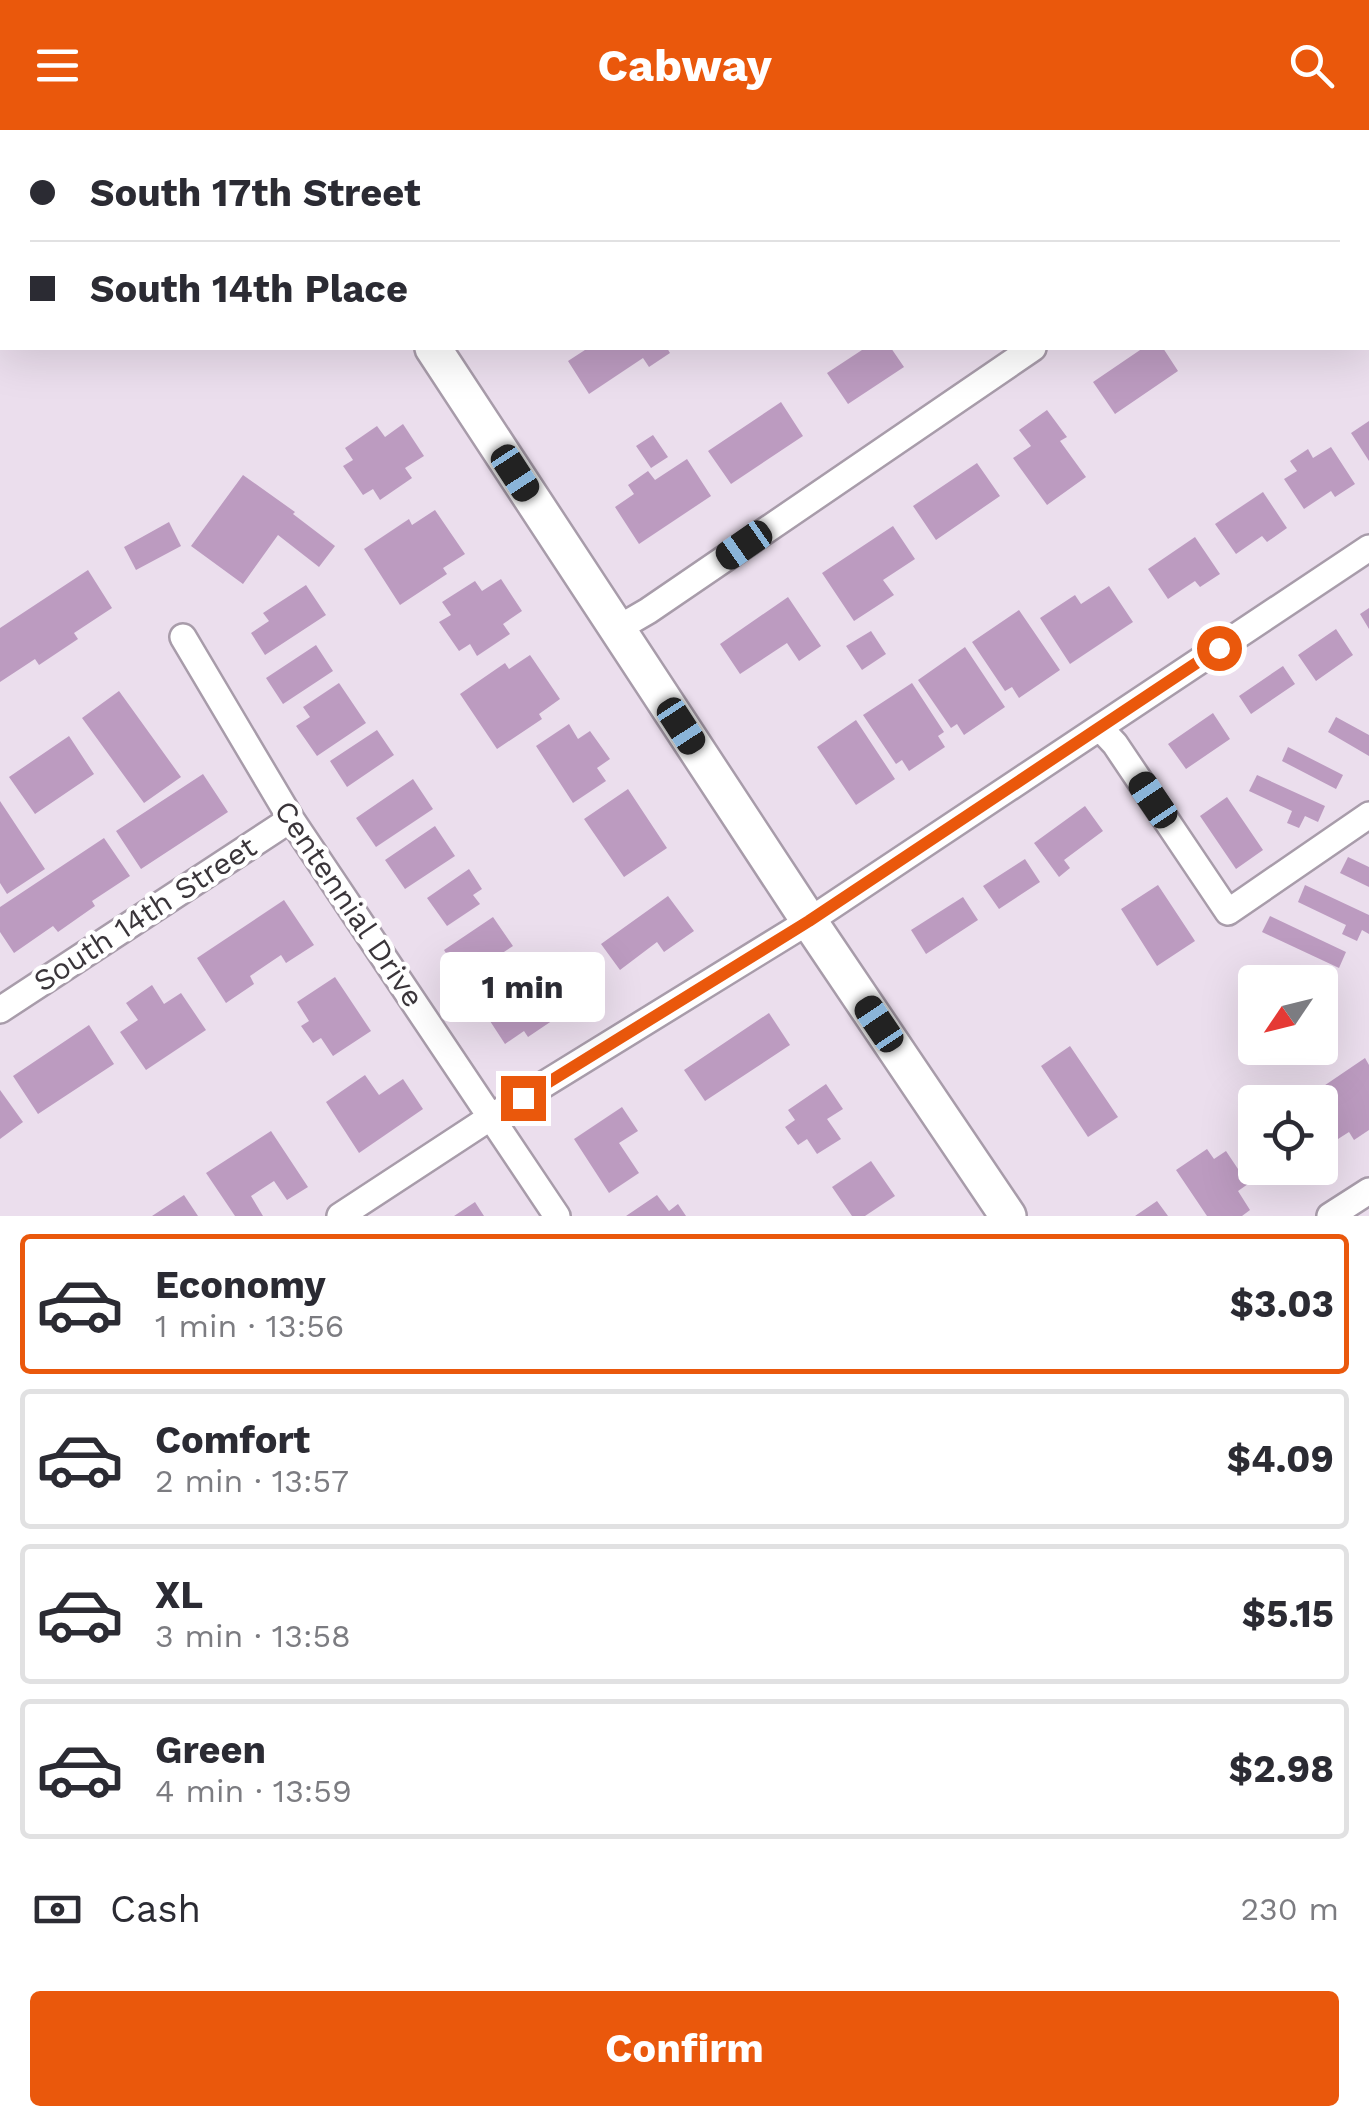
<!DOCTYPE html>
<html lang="en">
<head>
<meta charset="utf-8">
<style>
  body { margin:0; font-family:"Work Sans",sans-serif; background:#f2f2f3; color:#2b2b33; height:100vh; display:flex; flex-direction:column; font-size:38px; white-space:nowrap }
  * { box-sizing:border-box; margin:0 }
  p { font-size:32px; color:#7c7c81 }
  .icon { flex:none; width:55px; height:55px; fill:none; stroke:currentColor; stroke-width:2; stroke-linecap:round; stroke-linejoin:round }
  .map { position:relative; height:1086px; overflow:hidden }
  .side { display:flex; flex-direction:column; background:#fff; flex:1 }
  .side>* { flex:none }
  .guide { position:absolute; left:0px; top:0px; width:1370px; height:220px; box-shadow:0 10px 40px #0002; display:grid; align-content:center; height:220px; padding:0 30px; background:#fff }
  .needle { width:65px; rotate:235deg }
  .tools { position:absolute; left:1238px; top:835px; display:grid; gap:20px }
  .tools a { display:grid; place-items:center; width:100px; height:100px; border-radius:10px; background:#fff; box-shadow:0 10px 40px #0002; font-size:50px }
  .end { position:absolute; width:45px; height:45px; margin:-22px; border:12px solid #ea580c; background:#fff; box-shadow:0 0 0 5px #fff }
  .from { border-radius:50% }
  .bubble { position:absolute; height:70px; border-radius:10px; background:#fff; box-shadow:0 10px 40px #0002; font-size:32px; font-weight:700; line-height:70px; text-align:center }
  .car { position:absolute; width:30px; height:60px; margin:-30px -15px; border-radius:12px; box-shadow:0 0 8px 2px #0007; background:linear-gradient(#222 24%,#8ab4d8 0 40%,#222 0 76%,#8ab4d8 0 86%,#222 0) }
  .guide b { display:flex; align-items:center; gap:35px; height:95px; font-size:38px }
  .guide b+b { border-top:2px solid #e1e1e2 }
  .guide i { width:25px; height:25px; background:#2b2b33 }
  ul { padding:18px 0 0; list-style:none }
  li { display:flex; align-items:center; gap:30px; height:140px; margin:0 20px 15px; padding:0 10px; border:5px solid #e1e1e2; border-radius:10px }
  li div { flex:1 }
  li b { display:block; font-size:38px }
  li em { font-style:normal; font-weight:700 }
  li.active { border-color:#ea580c }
  li>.icon { width:90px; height:90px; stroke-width:1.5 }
  .pay { display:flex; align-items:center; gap:25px; height:110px; padding:0 30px; font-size:38px }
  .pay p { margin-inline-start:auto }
  .primary-button { display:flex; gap:20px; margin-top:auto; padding:20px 30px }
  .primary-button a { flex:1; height:115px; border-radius:10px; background:#ea580c; color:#fff; font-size:40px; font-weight:700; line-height:115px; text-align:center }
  header { display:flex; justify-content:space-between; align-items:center; height:130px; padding:0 30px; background:#ea580c; color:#fff; font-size:45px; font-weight:700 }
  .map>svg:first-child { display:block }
  .building { fill:#bc9bc0 }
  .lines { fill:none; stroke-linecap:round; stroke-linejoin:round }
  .minor-casing { stroke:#a89caa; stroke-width:30 }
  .secondary-casing { stroke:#a89caa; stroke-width:40 }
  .minor { stroke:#fff; stroke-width:25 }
  .secondary { stroke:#fff; stroke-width:35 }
  .route { stroke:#ea580c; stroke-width:12 }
  .labels { text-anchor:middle; stroke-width:9; stroke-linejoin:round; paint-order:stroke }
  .street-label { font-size:30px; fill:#3a353a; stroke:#fff }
</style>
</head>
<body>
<header><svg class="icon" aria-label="menu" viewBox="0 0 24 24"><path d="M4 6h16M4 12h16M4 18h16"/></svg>Cabway<svg class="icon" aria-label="search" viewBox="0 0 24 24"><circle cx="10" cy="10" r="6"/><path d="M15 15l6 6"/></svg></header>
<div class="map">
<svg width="1369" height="1086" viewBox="0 0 1369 1086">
  <rect width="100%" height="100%" fill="#ebdeed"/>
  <path class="building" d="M588,218H667L670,223L649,237L643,228L589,264L568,231Z
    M865,218H891L904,237L848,274L827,243Z
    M1143,218H1163L1178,241L1115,284L1093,252Z
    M781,272L803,306L731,354L708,321Z
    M1047,280L1067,307L1060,311L1086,347L1047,375L1013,328L1031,316L1019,300Z
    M1369,291V331L1351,303Z
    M403,294L424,326L405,338L412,348L380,370L373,359L363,365L343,336L353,330L345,318L377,296L385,307Z
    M653,305L668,327L651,338L636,316Z
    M1331,317L1355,354L1335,367L1331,361L1304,379L1284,349L1297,341L1290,331L1308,319L1313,328Z
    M687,329L711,366L639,414L615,377L634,364L628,355L648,341L655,350Z
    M977,333L1000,366L936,410L913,376Z
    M243,345L295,382L293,384L335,416L319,437L278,405L243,454L191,416Z
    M1263,362L1287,398L1267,412L1262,406L1236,424L1215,394Z
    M435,380L465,424L443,438L447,444L400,475L364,419L409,389L412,395Z
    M169,392L181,416L136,440L124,417Z
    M893,396L915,429L883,450L894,465L854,491L822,443Z
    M1195,407L1220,444L1200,457L1195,451L1168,469L1148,439Z
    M88,440L112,478L74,503L78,509L39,535L35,529L0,552V498Z
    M501,449L522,481L503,494L510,504L477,526L470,514L459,521L439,492L451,485L442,472L475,451L482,461Z
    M306,455L326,485L265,525L251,503L269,491L263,483Z
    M1109,456L1133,492L1070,534L1040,488L1075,465L1081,474Z
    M788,467L821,516L799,531L787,513L740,544L720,514Z
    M1369,478V499L1360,484Z
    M1019,480L1060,540L1019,568L1012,557L1005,561L972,512Z
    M1336,499L1353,525L1316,551L1298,525Z
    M871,501L886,524L862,540L846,516Z
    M316,515L333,541L283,574L266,548Z
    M965,517L1005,577L964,605L957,594L951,598L918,550Z
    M530,525L560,569L539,584L542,589L497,619L460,564L505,533L509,539Z
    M1283,536L1295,554L1251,584L1239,566Z
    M339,553L366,593L317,626L296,596L310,587L303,577Z
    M912,553L944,602L938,606L945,617L909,641L902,630L896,634L863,585Z
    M119,561L181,647L144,673L82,588Z
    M1213,583L1230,609L1186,639L1168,614Z
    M1336,587L1369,605V626L1328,602Z
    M856,590L895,649L856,675L817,617Z
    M569,594L578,609L590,601L610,629L597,638L606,651L573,673L536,616Z
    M377,600L394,625L347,657L330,631Z
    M69,606L94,644L35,684L9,647Z
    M1288,617L1343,645L1336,659L1282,631Z
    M203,644L228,682L141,739L116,701Z
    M1257,645L1325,676L1318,692L1305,686L1299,698L1287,693L1292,681L1249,661Z
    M413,649L433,679L376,717L356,688Z
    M628,659L667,718L624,747L584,689Z
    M1227,667L1263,720L1236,739L1200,686Z
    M0,671L45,739L7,764L0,753Z
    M1085,676L1103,701L1064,730L1070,738L1059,747L1034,713Z
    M435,696L455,726L405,759L385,730Z
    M104,708L130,746L92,771L95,776L58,802L53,796L14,823L0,802V777Z
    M1348,727L1369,737V757L1340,743Z
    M1025,729L1040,752L999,779L983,756Z
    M469,739L482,759L473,765L480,774L447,796L427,768Z
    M1158,755L1195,811L1157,836L1121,779Z
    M1305,755L1369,785V804L1362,800L1357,811L1342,804L1346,795L1298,772Z
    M668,766L694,801L664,822L657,812L620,840L601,814Z
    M963,767L978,790L926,824L911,800Z
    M284,770L314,815L286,833L281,825L250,846L254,854L226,873L197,828Z
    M1270,786L1346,822L1339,838L1262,802Z
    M493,787L513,816L463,849L444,820Z
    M534,828L568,880L528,907L524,901L505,914L475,868Z
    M335,847L371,901L333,926L321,908L313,913L301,896L309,891L297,872Z
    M152,855L164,874L181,863L206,900L146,940L120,902L138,890L126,873Z
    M769,883L790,915L705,971L684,940Z
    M89,895L114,934L38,984L13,946Z
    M1070,916L1118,987L1088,1007L1041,936Z
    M1365,928L1369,935V1000L1354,1010L1349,1002L1338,1009L1320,983V972H1313L1309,966Z
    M365,945L379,965L403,949L423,979L359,1023L326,972Z
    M826,954L843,979L827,989L841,1009L817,1024L807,1009L798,1015L785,997L795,990L788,980Z
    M0,960L23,992L0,1009Z
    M622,977L638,1001L619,1013L639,1043L609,1063L574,1009Z
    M271,1001L308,1057L287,1070L274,1051L251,1066L263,1086H235L206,1043Z
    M1255,1002V1031L1241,1012Z
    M1207,1019L1214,1029L1226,1021L1248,1054L1238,1061L1250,1080L1242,1086H1207L1176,1040Z
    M871,1031L895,1066L865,1086H852L832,1057Z
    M1274,1038H1309L1286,1054Z
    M184,1065L198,1086H152Z
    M657,1065L669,1081L678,1074L686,1086H626Z
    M1157,1071L1168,1086H1135Z
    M475,1072L484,1086H454Z"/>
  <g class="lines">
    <g class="minor-casing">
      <path id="minor" d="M713,2L717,0
        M1347,2L1350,0
        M617,499L648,481L1033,218
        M183,507L291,689L557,1086
        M1100,598L1115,614L1228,782L1369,685
        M0,880L291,689
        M340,1086L491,987L809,791L1369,418
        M1330,1086L1369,1061"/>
    </g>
    <g class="secondary-casing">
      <path id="secondary" d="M294,0L295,2
        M433,218L809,791L1008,1086"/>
    </g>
    <use href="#minor" class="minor"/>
    <use href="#secondary" class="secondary"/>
  </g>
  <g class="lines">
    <path class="route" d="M523,968L809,791L1219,518"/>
  </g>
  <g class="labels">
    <g class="street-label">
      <text transform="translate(349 774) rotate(56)" y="10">Centennial Drive</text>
      <text transform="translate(145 784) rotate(-33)" y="10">South 14th Street</text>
    </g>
  </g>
</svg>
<div class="tools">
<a><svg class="needle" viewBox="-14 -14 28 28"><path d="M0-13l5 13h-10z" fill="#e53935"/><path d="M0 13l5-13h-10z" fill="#7c7c81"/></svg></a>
<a><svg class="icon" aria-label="locate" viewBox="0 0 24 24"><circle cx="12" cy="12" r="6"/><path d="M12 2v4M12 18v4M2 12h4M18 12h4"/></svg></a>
</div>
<i class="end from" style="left:1219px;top:518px"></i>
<i class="end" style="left:523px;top:968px"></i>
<div class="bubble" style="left:440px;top:822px;width:165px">1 min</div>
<i class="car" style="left:515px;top:343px;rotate:147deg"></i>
<i class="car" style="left:744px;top:415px;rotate:235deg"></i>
<i class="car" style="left:681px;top:596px;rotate:147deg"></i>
<i class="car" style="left:1153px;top:670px;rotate:326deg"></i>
<i class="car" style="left:879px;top:894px;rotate:326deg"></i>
<div class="guide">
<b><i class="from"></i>South 17th Street</b>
<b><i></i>South 14th Place</b>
</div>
</div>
<section class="side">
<ul>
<li class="active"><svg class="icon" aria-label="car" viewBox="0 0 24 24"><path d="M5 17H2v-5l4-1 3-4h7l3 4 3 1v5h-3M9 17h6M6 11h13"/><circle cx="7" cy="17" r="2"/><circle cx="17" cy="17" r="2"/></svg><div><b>Economy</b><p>1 min · 13:56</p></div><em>$3.03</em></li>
<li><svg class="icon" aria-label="car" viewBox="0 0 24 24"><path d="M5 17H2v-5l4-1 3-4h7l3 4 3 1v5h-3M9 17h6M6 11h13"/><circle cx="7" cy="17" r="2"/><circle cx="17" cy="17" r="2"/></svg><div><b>Comfort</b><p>2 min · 13:57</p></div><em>$4.09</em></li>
<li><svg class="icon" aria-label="car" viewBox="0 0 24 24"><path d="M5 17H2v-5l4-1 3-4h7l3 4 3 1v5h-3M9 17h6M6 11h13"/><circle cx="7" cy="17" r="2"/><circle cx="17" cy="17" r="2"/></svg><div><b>XL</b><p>3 min · 13:58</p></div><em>$5.15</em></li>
<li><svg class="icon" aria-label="car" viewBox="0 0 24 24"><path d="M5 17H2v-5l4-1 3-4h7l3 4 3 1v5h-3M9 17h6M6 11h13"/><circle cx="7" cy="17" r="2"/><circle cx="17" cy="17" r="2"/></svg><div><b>Green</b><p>4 min · 13:59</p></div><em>$2.98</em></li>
</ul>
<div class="pay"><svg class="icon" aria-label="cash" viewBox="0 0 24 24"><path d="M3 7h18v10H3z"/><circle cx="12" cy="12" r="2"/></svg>Cash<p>230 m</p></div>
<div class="primary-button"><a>Confirm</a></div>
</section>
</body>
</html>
